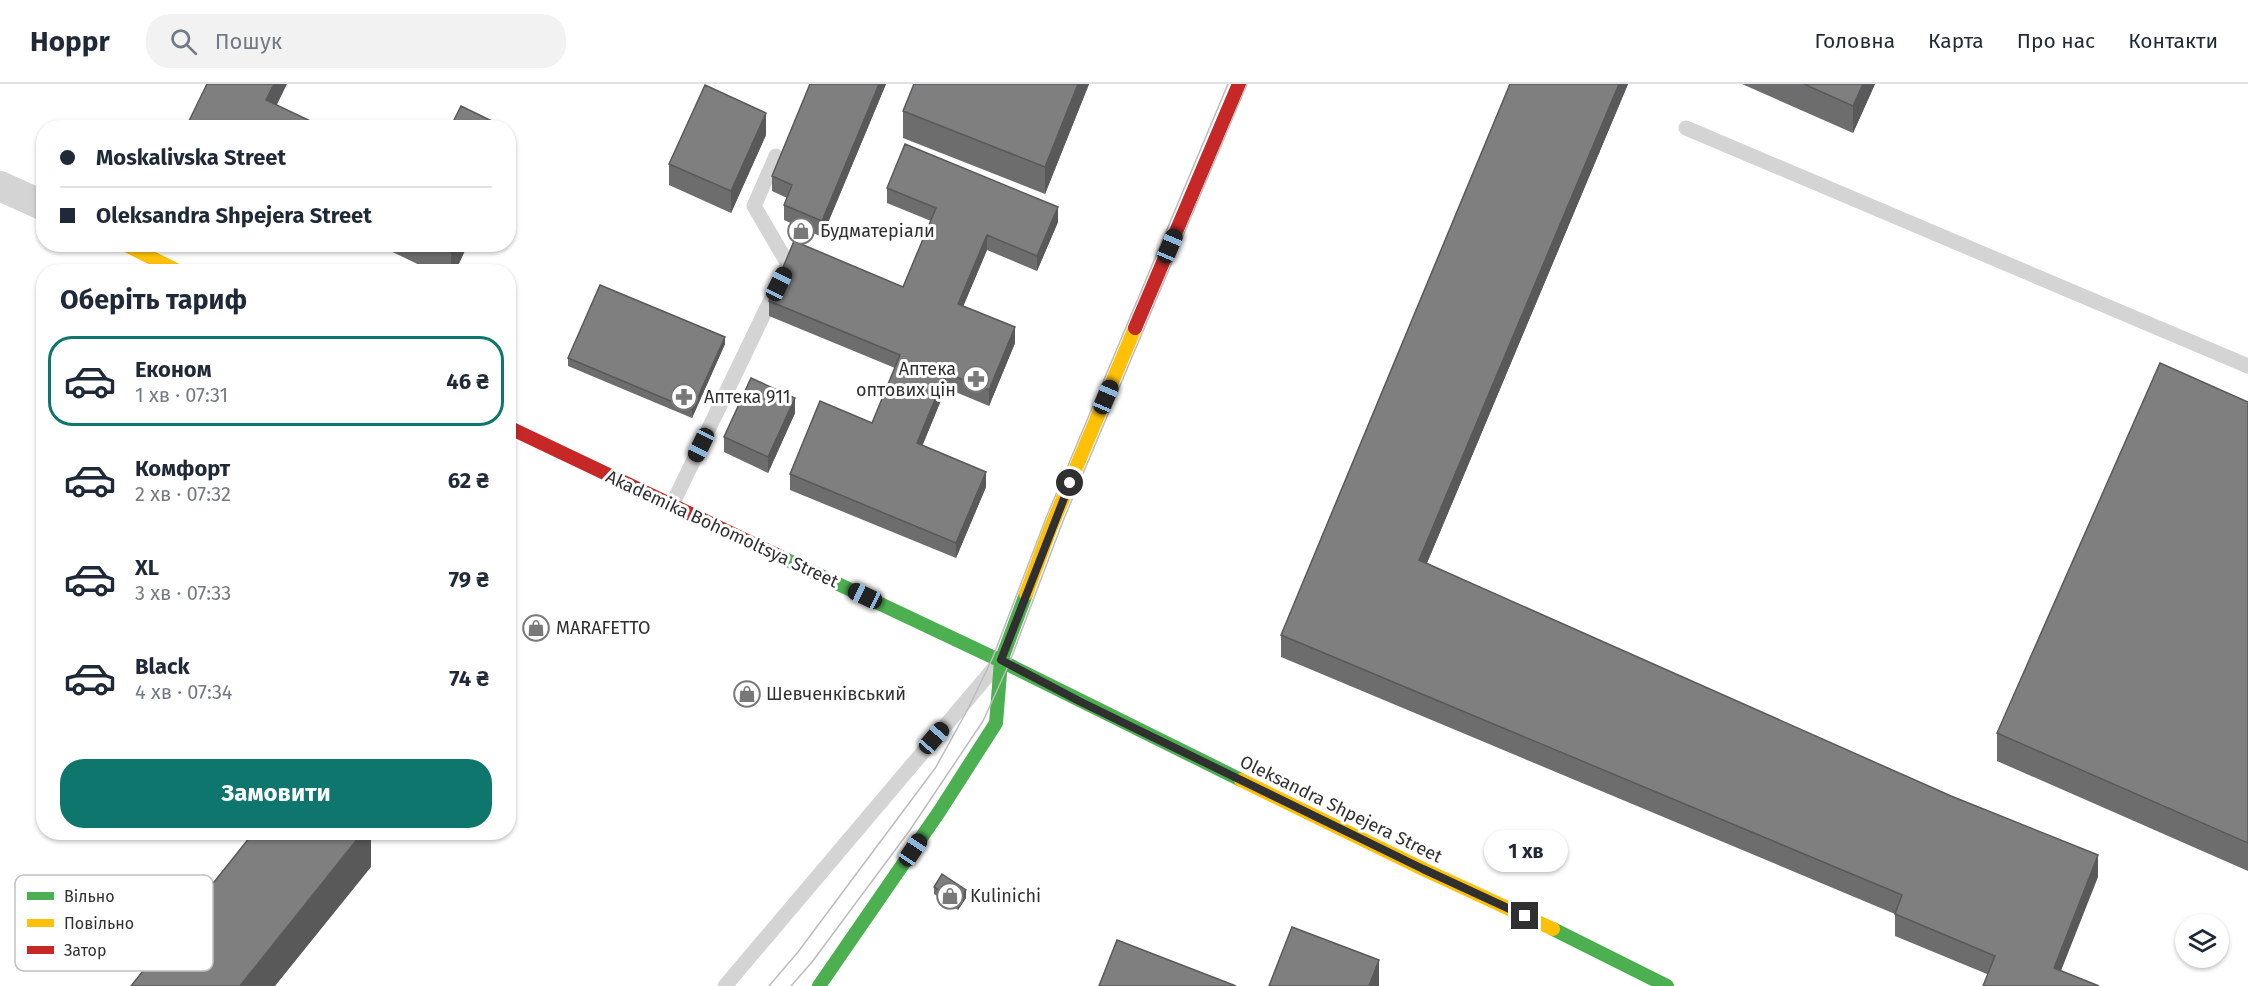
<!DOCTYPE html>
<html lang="uk">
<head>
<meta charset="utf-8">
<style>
  body { margin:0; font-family:"Fira Sans",sans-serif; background:#f2f2f3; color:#1f2937; height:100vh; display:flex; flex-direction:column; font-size:22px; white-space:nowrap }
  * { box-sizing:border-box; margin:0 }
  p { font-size:20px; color:#747a83 }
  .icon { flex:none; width:33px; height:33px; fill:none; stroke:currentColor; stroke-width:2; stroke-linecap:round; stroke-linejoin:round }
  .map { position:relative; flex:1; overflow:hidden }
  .drawer { position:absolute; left:36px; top:180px; width:480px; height:576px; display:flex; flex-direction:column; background:#fff; border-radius:24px; box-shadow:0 2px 4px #0004 }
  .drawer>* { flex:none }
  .top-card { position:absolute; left:36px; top:36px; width:480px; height:132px; border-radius:24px; box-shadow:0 2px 4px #0004; display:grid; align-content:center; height:132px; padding:0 24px; background:#fff }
  .buttons { position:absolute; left:2175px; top:830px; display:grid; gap:12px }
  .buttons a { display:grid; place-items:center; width:54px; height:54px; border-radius:50%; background:#fff; box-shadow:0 2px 4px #0004; font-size:30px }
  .end { position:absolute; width:27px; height:27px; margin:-14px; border:8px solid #303030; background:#fff; box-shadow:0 0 0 3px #fff }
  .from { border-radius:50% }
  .bubble { position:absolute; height:42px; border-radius:21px; background:#fff; box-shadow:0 2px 4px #0004; font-size:20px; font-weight:700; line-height:42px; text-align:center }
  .car { position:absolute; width:18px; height:36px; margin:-18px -9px; border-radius:8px; box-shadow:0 0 4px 2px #0007; background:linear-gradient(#222 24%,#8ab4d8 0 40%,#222 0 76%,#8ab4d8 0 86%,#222 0) }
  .top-card b { display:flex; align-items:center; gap:21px; height:57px; font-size:22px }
  .top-card b+b { border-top:2px solid #e0e1e3 }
  .top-card i { width:15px; height:15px; background:#1f2937 }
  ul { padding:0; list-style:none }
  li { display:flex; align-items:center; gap:18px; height:90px; margin:0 12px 9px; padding:0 12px; border:3px solid transparent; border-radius:24px }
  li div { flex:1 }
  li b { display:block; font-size:22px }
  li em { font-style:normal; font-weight:700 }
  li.current { border-color:#0f766e }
  li>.icon { width:54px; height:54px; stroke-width:1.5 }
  h2 { padding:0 24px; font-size:27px; line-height:72px }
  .primary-button { display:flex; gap:12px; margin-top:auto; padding:12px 24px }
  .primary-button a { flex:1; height:69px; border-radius:24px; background:#0f766e; color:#fff; font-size:24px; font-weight:700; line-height:69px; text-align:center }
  header { display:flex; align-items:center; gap:36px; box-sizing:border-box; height:84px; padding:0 30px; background:#fff; border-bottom:2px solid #e0e1e3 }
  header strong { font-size:28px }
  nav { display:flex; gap:33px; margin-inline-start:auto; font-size:21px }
  .search { width:420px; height:54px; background:#f2f2f3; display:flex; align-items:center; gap:15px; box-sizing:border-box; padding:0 21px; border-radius:24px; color:#747a83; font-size:22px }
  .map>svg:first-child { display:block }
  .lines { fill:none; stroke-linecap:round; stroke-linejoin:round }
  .lane { stroke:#d4d4d4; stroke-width:15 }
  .street { stroke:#d4d4d4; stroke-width:30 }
  .fast { stroke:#4caf50; stroke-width:14 }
  .slow { stroke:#ffc107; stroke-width:14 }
  .jam { stroke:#c62828; stroke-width:14 }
  .tram { stroke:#bcbcbc; stroke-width:1.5 }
  .wall { fill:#6d6d6d }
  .shaded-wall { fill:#595959 }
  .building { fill:#7f7f7f; stroke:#595959; stroke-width:1.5 }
  .route { stroke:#303030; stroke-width:8 }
  .labels { text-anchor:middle; stroke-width:6; stroke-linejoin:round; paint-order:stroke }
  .poi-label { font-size:18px; fill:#303030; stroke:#fff; text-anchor:start }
  .street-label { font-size:18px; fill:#303030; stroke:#fff }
  .key { fill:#fff; stroke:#c1c1c1; stroke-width:1.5 }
  .key-label { font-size:16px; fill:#303030 }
</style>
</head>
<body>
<header>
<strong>Hoppr</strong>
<div class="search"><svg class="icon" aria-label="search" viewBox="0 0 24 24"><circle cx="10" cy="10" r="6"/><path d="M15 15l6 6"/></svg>Пошук</div>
<nav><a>Головна</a><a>Карта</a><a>Про нас</a><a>Контакти</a></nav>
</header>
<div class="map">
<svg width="2248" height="902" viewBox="0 0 2248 902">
  <rect width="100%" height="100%" fill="#fff"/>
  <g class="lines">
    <path class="lane" d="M1686,44L2248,282
      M672,421L788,180L754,122L776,72
      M725,902L995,583"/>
    <path class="street" d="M0,102L44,122"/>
    <path class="fast" d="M781,473L1001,577L1241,696
      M1553,845L1667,902
      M819,902L939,728L996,639L1001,577L1026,510"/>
    <path class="slow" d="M124,160L180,188
      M1026,510L1051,443L1135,244
      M1241,696L1423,785L1553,845"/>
    <path class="jam" d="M1135,244L1239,0
      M508,343L781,473"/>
    <path class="tram" d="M769,902L798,868L936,683L969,623L993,573L1046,434L1228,0
      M791,902L812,878L910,746L983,637L1009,580L1063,437L1247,0"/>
  </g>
  <path class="wall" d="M810,0H886L822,153L784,136V121L787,114L772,107V92Z
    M914,0H1089L1045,110L903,54V27Z
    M1510,0H1628L1427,479L2098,793L1987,890L1895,852V830L1281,573V551Z
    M1742,0H1875L1853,49Z
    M766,51L731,129L669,101V80Z
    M887,104L1058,138L1037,187L987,166L963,222L1015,259L989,322L946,304L922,362L986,403L956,474L790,406V390L872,339L895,284L769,232V217L903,203L931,137L887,119Z
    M376,160H468L455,188H434Z
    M725,260L692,334L568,282V274Z
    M2248,318V787L1997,677V649Z
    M795,329L768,389L724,368V353Z
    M44,341V394L39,390V347Z
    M254,748H381L375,756L371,753V783Z
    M934,803L966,814L958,826L934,810Z"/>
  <path class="shaded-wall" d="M274,0H287L266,43V16Z
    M879,0H886L822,153V137Z
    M1078,0H1089L1045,110V83Z
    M1619,0H1628L1419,498V476Z
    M1863,0H1875L1853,49V22Z
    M766,29V51L731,129V107Z
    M510,45V73L508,76V48Z
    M1058,123V138L1037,187V172Z
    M987,151V166L958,235V220Z
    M455,160H468L455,188H451V168Z
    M1015,243V259L989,322V306Z
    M725,253V260L692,334V326Z
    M946,289V304L917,375V359Z
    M795,314V329L768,389V373Z
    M986,388V403L956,474V459Z
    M363,748H371V783L275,902H240Z
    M375,748H381L375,756Z
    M2098,771V793L2055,902L2054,884Z
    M966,806V814L958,826V818Z
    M1379,876V902H1369Z"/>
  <path class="building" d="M207,0H274L266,16L325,44H187L186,43Z
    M810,0H879L822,137L784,121L792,101L772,92Z
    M914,0H1078L1045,83L903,27Z
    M1510,0H1619L1419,476L1951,712L2098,771L2054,884L2099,902H1983L1995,872L1895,830L1902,811L1281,551Z
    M1804,0H1863L1853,22Z
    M705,1L766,29L731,107L669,80Z
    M461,22L506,44H450Z
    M905,60L1058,123L1037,172L987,151L958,220L1015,243L989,306L946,289L917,359L986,388L956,459L790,390L820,317L872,339L900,271L769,217L794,157L903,203L936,124L887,104Z
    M434,160H455L451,168Z
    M600,201L725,253L692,326L568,274Z
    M2160,279L2248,318V759L1997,649Z
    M751,294L795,314L768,373L724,353Z
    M44,341V350L39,347Z
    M254,748H363L240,902H131Z
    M942,790L966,806L958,818L934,803Z
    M1292,843L1379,876L1369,902H1269Z
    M1117,856L1236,902H1099Z"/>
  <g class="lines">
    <path class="route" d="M1070,399L1001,576L1079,617L1423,785L1525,832"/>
  </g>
  <defs>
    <g id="shop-ring" transform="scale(1.35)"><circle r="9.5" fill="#fff" stroke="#787878" stroke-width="1.5"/><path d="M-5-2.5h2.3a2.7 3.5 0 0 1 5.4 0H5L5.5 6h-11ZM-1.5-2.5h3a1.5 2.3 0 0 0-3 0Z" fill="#787878"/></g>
    <g id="pharmacy-ring" transform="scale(1.35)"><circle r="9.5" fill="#fff" stroke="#787878" stroke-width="1.5"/><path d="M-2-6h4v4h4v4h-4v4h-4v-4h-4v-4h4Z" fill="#787878"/></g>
  </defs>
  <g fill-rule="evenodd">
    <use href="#shop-ring" x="801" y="147"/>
    <use href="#pharmacy-ring" x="976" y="295"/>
    <use href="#pharmacy-ring" x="684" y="313"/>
    <use href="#shop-ring" x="536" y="544"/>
    <use href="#shop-ring" x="747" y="610"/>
    <use href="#shop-ring" x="950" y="812"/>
  </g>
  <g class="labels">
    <g class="poi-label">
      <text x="820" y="153">Будматеріали</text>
      <text x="956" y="291" text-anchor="end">Аптека<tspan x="956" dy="21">оптових цін</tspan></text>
      <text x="704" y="319">Аптека 911</text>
      <text x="556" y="550">MARAFETTO</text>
      <text x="766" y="616">Шевченківський</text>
      <text x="970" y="818">Kulinichi</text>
    </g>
    <g class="street-label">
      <text transform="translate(722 445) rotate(25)" y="6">Akademika Bohomoltsya Street</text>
      <text transform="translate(1341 725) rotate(26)" y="6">Oleksandra Shpejera Street</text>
    </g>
  </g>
  <rect x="15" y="791" width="198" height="96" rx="9" class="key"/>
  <rect x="27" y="808" width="27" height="8" fill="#4caf50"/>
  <rect x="27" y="835" width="27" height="8" fill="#ffc107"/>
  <rect x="27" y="862" width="27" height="8" fill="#c62828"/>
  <g class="key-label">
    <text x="64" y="818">Вільно</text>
    <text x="64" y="845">Повільно</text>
    <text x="64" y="872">Затор</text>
  </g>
</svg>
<div class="buttons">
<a><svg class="icon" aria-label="layers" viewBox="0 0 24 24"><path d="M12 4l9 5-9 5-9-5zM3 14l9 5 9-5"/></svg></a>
</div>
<i class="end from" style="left:1070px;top:399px"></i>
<i class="end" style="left:1525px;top:832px"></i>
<div class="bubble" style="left:1484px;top:746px;width:84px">1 хв</div>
<i class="car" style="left:1170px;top:162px;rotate:23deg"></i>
<i class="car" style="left:779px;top:200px;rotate:26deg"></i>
<i class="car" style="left:1106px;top:313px;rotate:23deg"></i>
<i class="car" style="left:701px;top:361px;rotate:206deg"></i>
<i class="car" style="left:865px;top:512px;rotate:295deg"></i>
<i class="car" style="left:934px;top:654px;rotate:41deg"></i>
<i class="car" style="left:913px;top:766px;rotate:34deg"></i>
<div class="top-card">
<b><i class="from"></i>Moskalivska Street</b>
<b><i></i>Oleksandra Shpejera Street</b>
</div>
<section class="drawer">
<h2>Оберіть тариф</h2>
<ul>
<li class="current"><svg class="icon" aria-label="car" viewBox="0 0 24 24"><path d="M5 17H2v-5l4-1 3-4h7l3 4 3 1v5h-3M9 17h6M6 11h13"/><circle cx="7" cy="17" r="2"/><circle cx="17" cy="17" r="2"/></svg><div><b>Економ</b><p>1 хв · 07:31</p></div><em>46 ₴</em></li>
<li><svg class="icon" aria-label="car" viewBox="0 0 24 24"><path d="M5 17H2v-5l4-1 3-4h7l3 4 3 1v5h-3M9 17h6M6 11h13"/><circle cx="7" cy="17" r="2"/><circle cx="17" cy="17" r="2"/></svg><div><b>Комфорт</b><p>2 хв · 07:32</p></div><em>62 ₴</em></li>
<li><svg class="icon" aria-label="car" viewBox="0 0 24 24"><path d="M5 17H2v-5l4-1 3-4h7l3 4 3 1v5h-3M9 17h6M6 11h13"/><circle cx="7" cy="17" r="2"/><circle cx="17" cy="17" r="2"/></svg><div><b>XL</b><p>3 хв · 07:33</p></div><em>79 ₴</em></li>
<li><svg class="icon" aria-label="car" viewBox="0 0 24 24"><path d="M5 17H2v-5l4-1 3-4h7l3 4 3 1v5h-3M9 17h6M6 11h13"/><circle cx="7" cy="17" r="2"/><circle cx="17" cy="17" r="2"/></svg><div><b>Black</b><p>4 хв · 07:34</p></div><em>74 ₴</em></li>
</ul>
<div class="primary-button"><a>Замовити</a></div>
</section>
</div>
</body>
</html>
